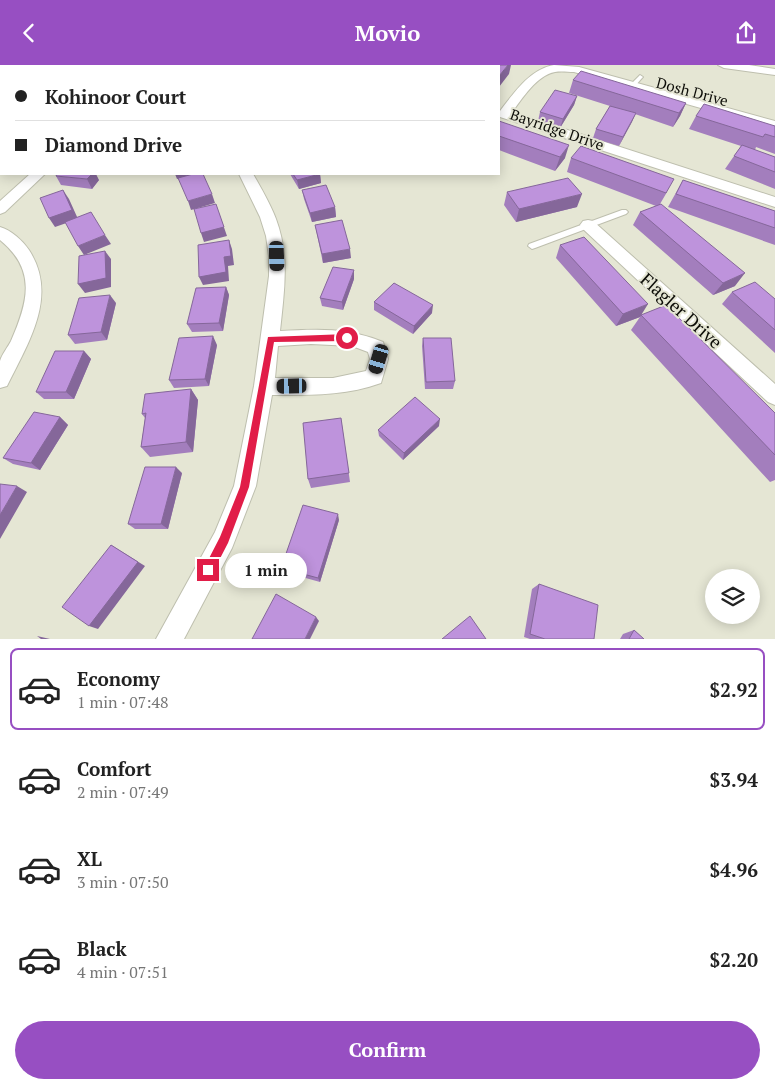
<!DOCTYPE html>
<html lang="en">
<head>
<meta charset="utf-8">
<style>
  body { margin:0; font-family:"PT Serif",serif; background:#f6f6f6; color:#222; height:100vh; display:flex; flex-direction:column; font-size:19px; white-space:nowrap }
  * { box-sizing:border-box; margin:0 }
  p { font-size:16px; color:#767676 }
  .icon { flex:none; width:28px; height:28px; fill:none; stroke:currentColor; stroke-width:2; stroke-linecap:round; stroke-linejoin:round }
  .map { position:relative; height:574px; overflow:hidden }
  .sheet { display:flex; flex-direction:column; background:#fff; flex:1 }
  .sheet>* { flex:none }
  .top-card { position:absolute; left:0px; top:0px; width:500px; height:110px; box-shadow:0 2px 12px #0003; display:grid; align-content:center; height:110px; padding:0 15px; background:#fff }
  .controls { position:absolute; left:705px; top:504px; display:grid; gap:10px }
  .controls a { display:grid; place-items:center; width:55px; height:55px; border-radius:50%; background:#fff; box-shadow:0 2px 12px #0003; font-size:25px }
  .end { position:absolute; width:22px; height:22px; margin:-11px; border:6px solid #e11d48; background:#fff; box-shadow:0 0 0 2px #fff }
  .from { border-radius:50% }
  .bubble { position:absolute; height:35px; border-radius:18px; background:#fff; box-shadow:0 2px 12px #0003; font-size:16px; font-weight:700; line-height:35px; text-align:center }
  .car { position:absolute; width:15px; height:30px; margin:-15px -8px; border-radius:6px; box-shadow:0 0 4px 1px #0007; background:linear-gradient(#222 24%,#8ab4d8 0 40%,#222 0 76%,#8ab4d8 0 86%,#222 0) }
  .top-card b { display:flex; align-items:center; gap:18px; height:48px; font-size:19px }
  .top-card b+b { border-top:1px solid #e0e0e0 }
  .top-card i { width:12px; height:12px; background:#222 }
  ul { padding:9px 0 0; list-style:none }
  li { display:flex; align-items:center; gap:15px; height:82px; margin:0 10px 8px; padding:0 5px; border:2px solid transparent; border-radius:8px }
  li div { flex:1 }
  li b { display:block; font-size:19px }
  li em { font-style:normal; font-weight:700 }
  li.current { border-color:#974fc2 }
  li>.icon { width:45px; height:45px; stroke-width:1.5 }
  .primary-button { display:flex; gap:10px; margin-top:auto; padding:10px 15px }
  .primary-button a { flex:1; height:58px; border-radius:30px; background:#974fc2; color:#fff; font-size:20px; font-weight:700; line-height:58px; text-align:center }
  header { display:flex; justify-content:space-between; align-items:center; height:65px; padding:0 15px; background:#974fc2; color:#fff; font-size:22px; font-weight:700 }
  .map>svg:first-child { display:block }
  .lines { fill:none; stroke-linecap:round; stroke-linejoin:round }
  .lane-casing { stroke:#bebfae; stroke-width:2 }
  .street-casing { stroke:#bebfae; stroke-width:2 }
  .lane { fill:#fff; fill-rule:evenodd }
  .street { fill:#fff; fill-rule:evenodd }
  .wall { fill:#a37ebd }
  .shaded-wall { fill:#85679a }
  .building { fill:#be93dc; stroke:#85679a }
  .route { fill:#e11d48 }
  .labels { text-anchor:middle; stroke-width:4; stroke-linejoin:round; paint-order:stroke }
  .far-street-label { font-size:15px; fill:#0d0d08; stroke:#e5e6d4 }
  .street-label { font-size:18px; fill:#0d0d08; stroke:#e5e6d4 }
</style>
</head>
<body>
<header><svg class="icon" aria-label="back" viewBox="0 0 24 24"><path d="M15 5l-7 7 7 7"/></svg>Movio<svg class="icon" aria-label="share" viewBox="0 0 24 24"><path d="M12 15V3M7 8l5-5 5 5M5 13v7h14v-7"/></svg></header>
<div class="map">
<svg width="775" height="574" viewBox="0 0 775 574">
  <rect width="100%" height="100%" fill="#e5e6d4"/>
  <g class="lines">
    <g class="lane-casing">
      <path id="lane" d="M640,10L643,12L642,13L635,21H631V19Z
        M622,145H626L628,147L626,149L535,183L532,184L528,181L529,179Z"/>
    </g>
    <g class="street-casing">
      <path id="street" d="M159,0H172L173,1H160Z
        M554,0L579,2L775,56V64L574,7C568,7 561,6 555,7C537,10 522,34 512,47L775,132V142L500,52V46C514,28 530,4 554,0Z
        M718,0H749L775,4V10L724,3Z
        M30,109H45L5,147L0,149V136Z
        M239,109H253C261,123 270,138 276,154C290,191 284,228 280,266C316,264 348,262 383,277L388,294L381,318C345,331 310,330 272,330L256,421L232,483L184,574H156L215,467L234,421L254,321L269,211V191L266,171L260,152ZM311,279L352,281L368,287L370,294L366,306L333,313H275L278,281Z
        M588,155L593,156L775,319V340L768,337L583,164L580,160L583,156Z
        M0,162C11,165 23,176 29,185C59,231 28,278 7,321L0,323C0,315 0,304 0,296C2,289 8,282 11,276C28,237 37,205 0,175Z"/>
    </g>
    <use href="#lane" class="lane"/>
    <use href="#street" class="street"/>
  </g>
  <path class="wall" d="M84,0H133L135,1H85Z
    M573,15L686,38L680,51L673,62L635,49L619,81L593,73L596,64L610,41L569,28Z
    M577,31L574,40L560,63L538,56L540,47Z
    M696,51L775,61V89L756,82L755,85L775,92V124L725,104L741,81L689,64Z
    M499,56L565,93L555,106L499,85Z
    M571,93L667,127L660,139L735,221L713,230L633,160L640,147L656,141L567,107Z
    M290,109H320L321,118L299,124Z
    M56,111L99,115L92,124L61,120Z
    M683,115L775,146V180L668,142Z
    M302,125L335,142L336,152L312,157L304,134Z
    M507,127L577,142L516,157L504,140Z
    M315,160L351,193L323,198Z
    M560,180L642,250L775,348V415L770,417L631,265L640,252L616,261L556,193Z
    M354,214L343,245L322,241L320,233Z
    M226,222L229,230L223,266L192,267L187,259Z
    M732,227L775,234V288L722,239Z
    M374,237L432,248L413,269L374,245Z
    M116,238L107,275L75,279L68,270Z
    M423,273L455,316L453,324H425L422,281Z
    M217,280L209,321L174,323L169,315Z
    M84,286L91,294L74,334H44L36,327Z
    M191,324L198,335L193,387L150,392L141,382L145,353L142,349Z
    M60,352L68,360L40,405L13,399L3,393Z
    M341,353L350,417L311,423L308,414Z
    M439,361L403,395L379,371L378,365Z
    M182,408L168,464H135L128,459Z
    M339,455L320,517L284,507L281,503Z
    M539,519L594,574H530L524,572L532,524Z
    M634,565L644,574H620L623,569Z"/>
  <path class="shaded-wall" d="M106,0H123L122,1H107Z
    M508,0H511L509,9L499,22V11Z
    M1,21V33L0,34V22Z
    M577,31L574,40L560,63L563,54Z
    M686,38L680,51L673,62L679,48Z
    M636,48L632,57L619,81L623,72Z
    M1,66V75L0,74V67Z
    M569,80L565,93L555,106L560,92Z
    M88,109H96L99,115L92,124L87,114Z
    M175,109H200L177,114Z
    M320,109L321,118L299,124L297,115Z
    M63,125L69,134L78,154L55,162L49,153Z
    M212,129L215,138L191,145L188,136Z
    M582,129L577,142L516,157L519,144Z
    M335,142L336,152L312,157L310,148Z
    M219,148L227,171L204,177L201,168Z
    M105,170L111,179L84,190L78,181Z
    M229,175L232,184L234,200L228,201L229,216L203,220L199,212L224,192Z
    M350,184L351,193L323,198L322,189Z
    M105,186L111,194V222L85,228L78,219Z
    M354,205V214L343,245L342,237Z
    M745,208L735,221L713,230L723,218Z
    M226,222L229,230L223,266L219,258Z
    M110,230L116,238L107,275L101,267Z
    M648,239L640,252L616,261L623,249Z
    M433,240L432,248L413,269L414,261Z
    M213,271L217,280L209,321L205,314Z
    M84,286L91,294L74,334L66,327Z
    M191,324L198,335L193,387L186,377Z
    M60,352L68,360L40,405L31,398Z
    M440,354L439,361L403,395L404,388Z
    M176,402L182,408L168,464L161,459Z
    M17,421L27,427L0,474V450Z
    M338,449L339,455L320,517L318,513Z
    M111,480L145,501L98,564L89,561Z
    M316,552L319,556L310,574H305Z
    M37,571L50,574H41Z"/>
  <path class="building" d="M20,0H41L38,1H17Z
    M123,0H133L135,1H120Z
    M225,0H248L249,1H226Z
    M483,0H508L499,11V1H482Z
    M581,6L686,38L679,48L573,15Z
    M555,25L577,31L563,54L540,47Z
    M704,39L775,61V72L765,69L763,72L696,51Z
    M610,41L636,48L623,72L596,64Z
    M1,56V66L0,67V57Z
    M499,56L569,80L560,92L499,71Z
    M742,80L775,92V107L734,91Z
    M581,81L674,114L666,128L571,93Z
    M57,109H92L87,114L56,111Z
    M193,109H203L212,129L188,136L178,113Z
    M293,109H320L297,115Z
    M568,113L582,129L519,144L507,127Z
    M683,115L775,146V163L676,129Z
    M326,120L335,142L310,148L302,125Z
    M63,125L72,145L49,153L40,133Z
    M216,139L224,162L201,168L194,144Z
    M661,139L745,208L723,218L640,147Z
    M91,147L105,170L78,181L65,157Z
    M342,155L350,184L322,189L315,160Z
    M584,172L648,239L623,249L560,180Z
    M229,175L231,191L224,192L226,207L199,212L198,180Z
    M105,186L106,213L78,219L79,191Z
    M333,202L354,205L342,237L320,233Z
    M755,217L775,234V265L732,227Z
    M394,218L433,240L414,261L374,237Z
    M226,222L219,258L187,259L196,223Z
    M110,230L101,267L68,270L79,233Z
    M666,240L775,348V390L641,250Z
    M213,271L205,314L169,315L179,273Z
    M423,273H451L455,316L426,317Z
    M55,286H84L66,327H36Z
    M191,324L186,377L141,382L146,348L142,349L145,329Z
    M415,332L440,354L404,388L378,365Z
    M34,347L60,352L31,398L3,393Z
    M341,353L349,408L308,414L303,358Z
    M145,402H176L161,459H128Z
    M0,419L17,421L0,450Z
    M303,440L338,449L318,513L281,503Z
    M111,480L138,497L89,561L62,542Z
    M539,519L598,540L594,574H545L530,569Z
    M276,529L316,552L305,574H252Z
    M470,551L486,574H442Z
    M634,565L644,574H629Z"/>
  <path class="route" d="M347,269L351,273L347,276L274,277L249,422L228,478L212,509L208,510L204,509L203,505L220,472L240,422L268,272Z"/>
  <g class="labels">
    <g class="far-street-label">
      <text transform="translate(692 27) rotate(15)" y="5">Dosh Drive</text>
      <text transform="translate(557 65) rotate(19)" y="5">Bayridge Drive</text>
    </g>
    <g class="street-label">
      <text transform="translate(681 246) rotate(42)" y="6">Flagler Drive</text>
    </g>
  </g>
</svg>
<div class="controls">
<a><svg class="icon" aria-label="layers" viewBox="0 0 24 24"><path d="M12 4l9 5-9 5-9-5zM3 14l9 5 9-5"/></svg></a>
</div>
<i class="end from" style="left:347px;top:273px"></i>
<i class="end" style="left:208px;top:505px"></i>
<div class="bubble" style="left:225px;top:488px;width:82px">1 min</div>
<i class="car" style="left:277px;top:191px;rotate:178deg"></i>
<i class="car" style="left:379px;top:294px;rotate:197deg"></i>
<i class="car" style="left:292px;top:321px;rotate:269deg"></i>
<div class="top-card">
<b><i class="from"></i>Kohinoor Court</b>
<b><i></i>Diamond Drive</b>
</div>
</div>
<section class="sheet">
<ul>
<li class="current"><svg class="icon" aria-label="car" viewBox="0 0 24 24"><path d="M5 17H2v-5l4-1 3-4h7l3 4 3 1v5h-3M9 17h6M6 11h13"/><circle cx="7" cy="17" r="2"/><circle cx="17" cy="17" r="2"/></svg><div><b>Economy</b><p>1 min · 07:48</p></div><em>$2.92</em></li>
<li><svg class="icon" aria-label="car" viewBox="0 0 24 24"><path d="M5 17H2v-5l4-1 3-4h7l3 4 3 1v5h-3M9 17h6M6 11h13"/><circle cx="7" cy="17" r="2"/><circle cx="17" cy="17" r="2"/></svg><div><b>Comfort</b><p>2 min · 07:49</p></div><em>$3.94</em></li>
<li><svg class="icon" aria-label="car" viewBox="0 0 24 24"><path d="M5 17H2v-5l4-1 3-4h7l3 4 3 1v5h-3M9 17h6M6 11h13"/><circle cx="7" cy="17" r="2"/><circle cx="17" cy="17" r="2"/></svg><div><b>XL</b><p>3 min · 07:50</p></div><em>$4.96</em></li>
<li><svg class="icon" aria-label="car" viewBox="0 0 24 24"><path d="M5 17H2v-5l4-1 3-4h7l3 4 3 1v5h-3M9 17h6M6 11h13"/><circle cx="7" cy="17" r="2"/><circle cx="17" cy="17" r="2"/></svg><div><b>Black</b><p>4 min · 07:51</p></div><em>$2.20</em></li>
</ul>
<div class="primary-button"><a>Confirm</a></div>
</section>
</body>
</html>
